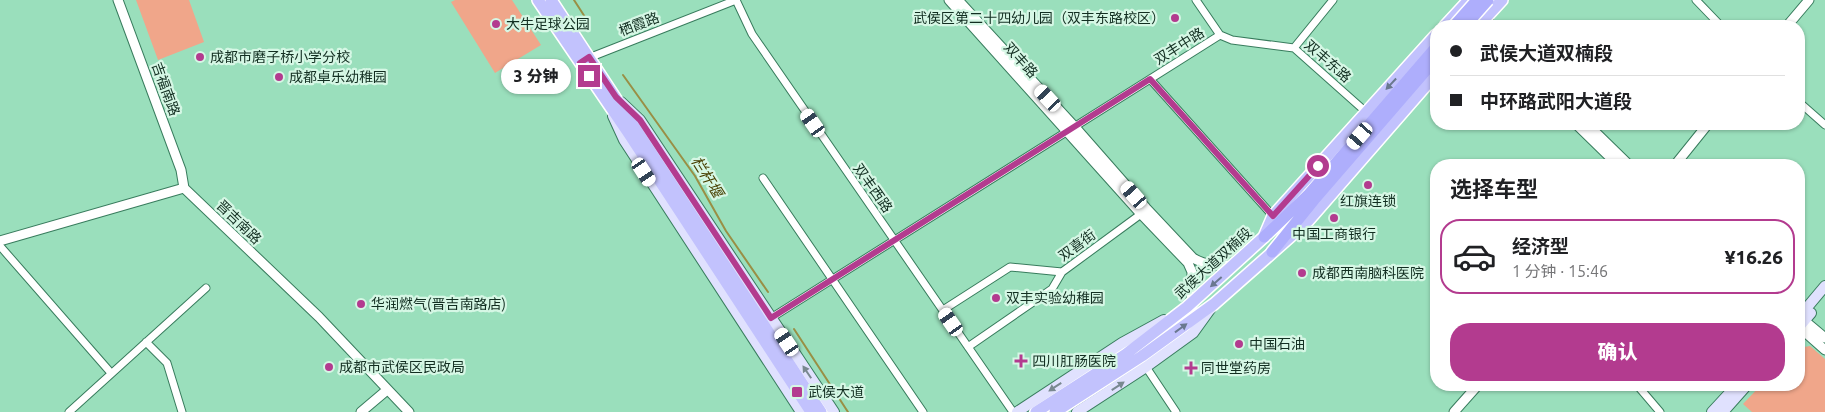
<!DOCTYPE html>
<html lang="zh">
<head>
<meta charset="utf-8">
<style>
  body { margin:0; font-family:Ubuntu,"Noto Sans SC",sans-serif; background:#f2f2f2; color:#202124; height:100vh; display:flex; flex-direction:column; font-size:19px; white-space:nowrap }
  * { box-sizing:border-box; margin:0 }
  p { font-size:16px; color:#757577 }
  .icon { flex:none; width:28px; height:28px; fill:none; stroke:currentColor; stroke-width:2; stroke-linecap:round; stroke-linejoin:round }
  .map { position:relative; flex:1; overflow:hidden }
  .sheet { position:absolute; left:1430px; top:159px; width:375px; height:232px; display:flex; flex-direction:column; background:#fff; border-radius:20px; box-shadow:0 1px 4px #0004 }
  .sheet>* { flex:none }
  .top-card { position:absolute; left:1430px; top:20px; width:375px; height:110px; border-radius:20px; box-shadow:0 1px 4px #0004; display:grid; align-content:center; height:110px; padding:0 20px; background:#fff }
  .end { position:absolute; width:22px; height:22px; margin:-11px; border:6px solid #b33b8f; background:#fff; box-shadow:0 0 0 2px #fff }
  .from { border-radius:50% }
  .bubble { position:absolute; height:35px; border-radius:18px; background:#fff; box-shadow:0 1px 4px #0004; font-size:16px; font-weight:800; line-height:35px; text-align:center }
  .car { position:absolute; width:15px; height:30px; margin:-15px -8px; border-radius:6px; box-shadow:0 0 4px 1px #0007; background:linear-gradient(#fff 24%,#345 0 40%,#fff 0 76%,#345 0 86%,#fff 0) }
  .top-card b { display:flex; align-items:center; gap:18px; height:48px; font-size:19px }
  .top-card b+b { border-top:1px solid #e0e0e0 }
  .top-card i { width:12px; height:12px; background:#202124 }
  ul { padding:0; list-style:none }
  li { display:flex; align-items:center; gap:15px; height:75px; margin:0 10px 8px; padding:0 10px; border:2px solid transparent; border-radius:20px }
  li div { flex:1 }
  li b { display:block; font-size:19px }
  li em { font-style:normal; font-weight:800 }
  li.current { border-color:#b33b8f }
  li>.icon { width:45px; height:45px; stroke-width:1.5 }
  h2 { padding:0 20px; font-size:22px; line-height:60px }
  .primary-button { display:flex; gap:10px; margin-top:auto; padding:10px 20px }
  .primary-button a { flex:1; height:58px; border-radius:20px; background:#b33b8f; color:#fff; font-size:20px; font-weight:800; line-height:58px; text-align:center }
  .map>svg:first-child { display:block }
  .green { fill:#f0a68a }
  .lines { fill:none; stroke-linecap:round; stroke-linejoin:round }
  .stream { stroke:#998f45; stroke-width:2 }
  .minor-casing { stroke:#387c5d; stroke-width:9 }
  .tertiary-casing { stroke:#387c5d; stroke-width:11 }
  .secondary-casing { stroke:#387c5d; stroke-width:12 }
  .primary-casing { stroke:#fff; stroke-width:14 }
  .trunk-casing { stroke:#fff; stroke-width:14 }
  .minor { stroke:#fff; stroke-width:7 }
  .tertiary { stroke:#fff; stroke-width:9 }
  .secondary { stroke:#e0e1fe; stroke-width:10 }
  .primary { stroke:#c2c2fd; stroke-width:11 }
  .trunk { stroke:#aeaefc; stroke-width:11 }
  .trunk-bridge-casing { stroke:#fff; stroke-width:14; stroke-linecap:butt }
  .trunk-bridge { stroke:#aeaefc; stroke-width:11 }
  .oneway { fill:#6a788f }
  .oneway2 { fill:#798890 }
  .route { stroke:#b33b8f; stroke-width:6 }
  .poi-dot { fill:#b33b8f; stroke:#d6f7e5; stroke-width:2 }
  .labels { text-anchor:middle; stroke-width:4.5; stroke-linejoin:round; paint-order:stroke }
  .poi-label { font-size:14px; fill:#122e21; stroke:#d6f7e5; text-anchor:start }
  .street-label { font-size:14px; fill:#122e21; stroke:#d6f7e5 }
  .water-label { font-size:15px; font-style:italic; fill:#484002; stroke:#d6f7e5 }
</style>
</head>
<body>
<div class="map">
<svg width="1825" height="412" viewBox="0 0 1825 412">
  <rect width="100%" height="100%" fill="#9adfbc"/>
  <path class="green" d="M136,0H189L204,42L158,60Z
    M455,0H512L541,45L495,73L451,2Z
    M1810,346L1825,359V412H1752L1743,404L1761,385H1799V348Z"/>
  <g class="lines">
    <path class="stream" d="M574,0L585,17
      M623,75L695,176L726,231L768,292
      M794,329L848,412"/>
    <g class="minor-casing">
      <path id="minor" d="M736,0L752,34L1013,412
        M1196,0L1220,35L1232,40L1294,48L1366,112
        M1696,0L1721,26
        M1294,48L1333,0
        M586,59L736,0
        M1150,79L1273,216
        M1799,102L1825,125
        M763,178L923,412
        M0,246L111,373
        M943,310L1010,267L1062,272L1141,214
        M771,318L1220,35
        M146,342L167,363L182,412
        M968,347L1052,289L1062,272
        M1146,367L1176,412
        M1637,385L1660,412
        M69,412L206,288"/>
    </g>
    <g class="tertiary-casing">
      <path id="tertiary" d="M118,0L181,170L184,188
        M949,0L1141,214L1188,263L1192,272L1191,302
        M958,0L1074,126L1146,208L1193,258C1206,266 1220,266 1234,265
        M1483,15L1492,26
        M1787,26L1809,0
        M1576,124L1618,165
        M1587,124L1629,165
        M1675,165L1708,124
        M184,188L319,317L409,412
        M0,241L184,188
        M1800,317L1825,338
        M1799,327L1825,350
        M361,412L387,390
        M1454,412L1478,385"/>
    </g>
    <g class="secondary-casing">
      <path id="secondary" d="M621,102L640,120L834,412
        M613,116L624,140L801,412
        M1799,317L1825,286
        M1799,327L1811,313
        M1017,412L1122,343L1164,320
        M1077,412L1146,367L1193,333L1211,308
        M1712,412L1737,385
        M1723,412L1747,385"/>
    </g>
    <g class="primary-casing">
      <path id="primary" d="M538,0L629,134L811,412
        M551,0L821,412
        M1445,26L1469,0
        M1478,26L1502,0
        M1036,412L1126,354L1187,307L1264,237L1273,216L1436,35
        M1055,412L1142,356L1214,304L1308,221L1436,74"/>
    </g>
    <g class="trunk-casing">
      <path id="trunk" d="M1264,237L1308,195L1436,47
        M1272,252L1314,200L1436,59"/>
    </g>
    <use href="#minor" class="minor"/>
    <use href="#tertiary" class="tertiary"/>
    <use href="#secondary" class="secondary"/>
    <use href="#primary" class="primary"/>
    <use href="#trunk" class="trunk"/>
    <g class="trunk-bridge-casing">
      <path id="trunk-bridge" d="M1454,26L1477,0
        M1465,26L1488,0"/>
    </g>
    <use href="#trunk-bridge" class="trunk-bridge"/>
  </g>
  <defs><path id="oneway-solid" d="M-6-.8H1V-3.2L6.5 0L1 3.2V.8H-6Z" transform="scale(1.25)"/></defs>
  <g class="oneway">
    <use href="#oneway-solid" transform="translate(1391 84) rotate(133)"/>
    <use href="#oneway-solid" transform="translate(1216 282) rotate(139)"/>
    <use href="#oneway-solid" transform="translate(1181 328) rotate(-36)"/>
  </g>
  <g class="oneway2">
    <use href="#oneway-solid" transform="translate(807 372) rotate(-124)"/>
    <use href="#oneway-solid" transform="translate(1118 386) rotate(-33)"/>
    <use href="#oneway-solid" transform="translate(1055 387) rotate(147)"/>
  </g>
  <g class="lines">
    <path class="route" d="M589,76L580,63L589,57L616,97L640,120L771,318L1150,79L1273,216L1318,166"/>
  </g>
  <g class="poi-dot">
    <circle cx="1175" cy="18" r="5"/>
    <circle cx="496" cy="24" r="5"/>
    <circle cx="200" cy="57" r="5"/>
    <circle cx="279" cy="77" r="5"/>
    <circle cx="1368" cy="185" r="5"/>
    <circle cx="1334" cy="218" r="5"/>
    <circle cx="1302" cy="273" r="5"/>
    <circle cx="996" cy="298" r="5"/>
    <circle cx="361" cy="304" r="5"/>
    <circle cx="1239" cy="344" r="5"/>
    <path d="M1018.5 353.5h5v5h5v5h-5v5h-5v-5h-5v-5h5z"/>
    <circle cx="329" cy="367" r="5"/>
    <path d="M1188.5 360.5h5v5h5v5h-5v5h-5v-5h-5v-5h5z"/>
    <rect x="791" y="386" width="12" height="12" rx="2.5"/>
  </g>
  <g class="labels">
    <g class="poi-label">
      <text x="1165" y="23" text-anchor="end">武侯区第二十四幼儿园（双丰东路校区）</text>
      <text x="506" y="29">大牛足球公园</text>
      <text x="210" y="62">成都市磨子桥小学分校</text>
      <text x="289" y="82">成都卓乐幼稚园</text>
      <text x="1368" y="206" text-anchor="middle">红旗连锁</text>
      <text x="1334" y="239" text-anchor="middle">中国工商银行</text>
      <text x="1312" y="278">成都西南脑科医院</text>
      <text x="1006" y="303">双丰实验幼稚园</text>
      <text x="371" y="309">华润燃气(晋吉南路店)</text>
      <text x="1249" y="349">中国石油</text>
      <text x="1032" y="366">四川肛肠医院</text>
      <text x="339" y="372">成都市武侯区民政局</text>
      <text x="1201" y="373">同世堂药房</text>
      <text x="808" y="397">武侯大道</text>
    </g>
    <g class="street-label">
      <text transform="translate(639 24) rotate(-21)" y="5">栖霞路</text>
      <text transform="translate(1179 46) rotate(-32)" y="5">双丰中路</text>
      <text transform="translate(1021 60) rotate(48)" y="5">双丰路</text>
      <text transform="translate(1328 61) rotate(41)" y="5">双丰东路</text>
      <text transform="translate(166 89) rotate(70)" y="5">吉福南路</text>
      <text transform="translate(873 188) rotate(55)" y="5">双丰西路</text>
      <text transform="translate(239 222) rotate(44)" y="5">晋吉南路</text>
      <text transform="translate(1077 245) rotate(-36)" y="5">双喜街</text>
      <text transform="translate(1213 263) rotate(-42)" y="5">武侯大道双楠段</text>
    </g>
    <g class="water-label">
      <text transform="translate(707 177) rotate(58)" y="5">栏杆堰</text>
    </g>
  </g>
</svg>
<i class="end from" style="left:1318px;top:166px"></i>
<i class="end" style="left:589px;top:76px"></i>
<div class="bubble" style="left:501px;top:59px;width:70px">3 分钟</div>
<i class="car" style="left:1048px;top:98px;rotate:317deg"></i>
<i class="car" style="left:813px;top:123px;rotate:325deg"></i>
<i class="car" style="left:1360px;top:136px;rotate:221deg"></i>
<i class="car" style="left:644px;top:172px;rotate:147deg"></i>
<i class="car" style="left:1134px;top:195px;rotate:319deg"></i>
<i class="car" style="left:951px;top:322px;rotate:325deg"></i>
<i class="car" style="left:787px;top:342px;rotate:326deg"></i>
<div class="top-card">
<b><i class="from"></i>武侯大道双楠段</b>
<b><i></i>中环路武阳大道段</b>
</div>
<section class="sheet">
<h2>选择车型</h2>
<ul>
<li class="current"><svg class="icon" aria-label="car" viewBox="0 0 24 24"><path d="M5 17H2v-5l4-1 3-4h7l3 4 3 1v5h-3M9 17h6M6 11h13"/><circle cx="7" cy="17" r="2"/><circle cx="17" cy="17" r="2"/></svg><div><b>经济型</b><p>1 分钟 · 15:46</p></div><em>¥16.26</em></li>
</ul>
<div class="primary-button"><a>确认</a></div>
</section>
</div>
</body>
</html>
